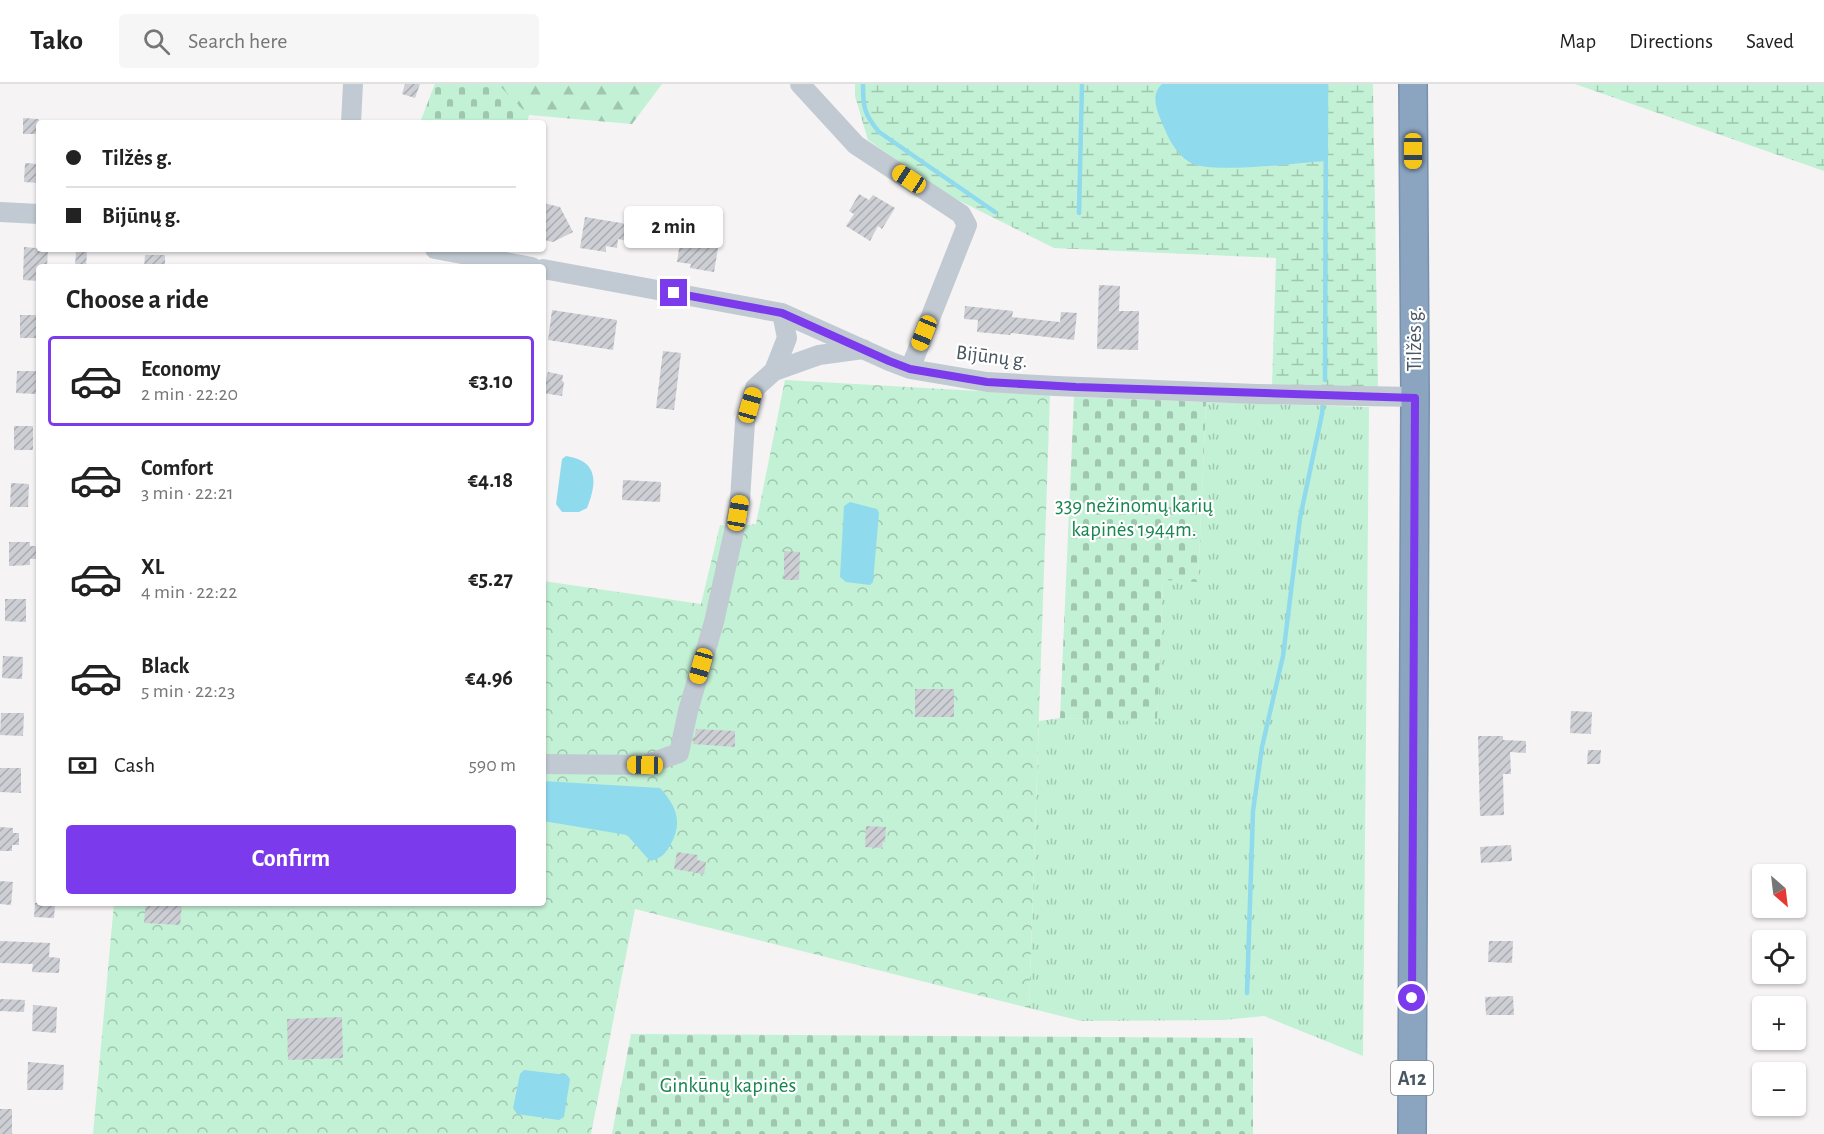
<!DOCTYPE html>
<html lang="en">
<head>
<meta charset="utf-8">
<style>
  body { margin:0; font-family:"Alegreya Sans",sans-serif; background:#f6f6f6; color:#222; height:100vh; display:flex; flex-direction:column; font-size:22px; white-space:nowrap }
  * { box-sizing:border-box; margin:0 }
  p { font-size:20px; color:#767676 }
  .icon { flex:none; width:33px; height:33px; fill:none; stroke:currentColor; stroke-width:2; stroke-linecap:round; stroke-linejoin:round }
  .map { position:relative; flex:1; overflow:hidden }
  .drawer { position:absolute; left:36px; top:180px; width:510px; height:642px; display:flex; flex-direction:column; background:#fff; border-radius:6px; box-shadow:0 2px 4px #0004 }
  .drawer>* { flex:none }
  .top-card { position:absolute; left:36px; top:36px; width:510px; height:132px; border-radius:6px; box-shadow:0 2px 4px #0004; display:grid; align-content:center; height:132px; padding:0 30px; background:#fff }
  .needle { width:39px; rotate:152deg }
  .buttons { position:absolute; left:1752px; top:780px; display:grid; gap:12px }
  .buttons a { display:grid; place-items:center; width:54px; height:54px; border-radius:6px; background:#fff; box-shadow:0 2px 4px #0004; font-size:30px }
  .end { position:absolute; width:27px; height:27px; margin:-14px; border:8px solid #7c3aed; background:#fff; box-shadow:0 0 0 3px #fff }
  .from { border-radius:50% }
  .bubble { position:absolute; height:42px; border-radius:6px; background:#fff; box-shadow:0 2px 4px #0004; font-size:20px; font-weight:700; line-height:42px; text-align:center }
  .car { position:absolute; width:18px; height:36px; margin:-18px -9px; border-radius:8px; box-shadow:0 0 4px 2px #0007; background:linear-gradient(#f5c518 24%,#345 0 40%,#f5c518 0 76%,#345 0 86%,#f5c518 0) }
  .top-card b { display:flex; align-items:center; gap:21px; height:57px; font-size:22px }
  .top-card b+b { border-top:2px solid #e0e0e0 }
  .top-card i { width:15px; height:15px; background:#222 }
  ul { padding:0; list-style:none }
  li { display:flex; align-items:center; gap:18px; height:90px; margin:0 12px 9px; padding:0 18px; border:3px solid transparent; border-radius:6px }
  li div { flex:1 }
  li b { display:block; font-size:22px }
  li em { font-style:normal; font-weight:700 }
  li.current { border-color:#7c3aed }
  li>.icon { width:54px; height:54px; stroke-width:1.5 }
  h2 { padding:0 30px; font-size:27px; line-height:72px }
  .pay { display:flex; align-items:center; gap:15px; height:66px; padding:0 30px; font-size:22px }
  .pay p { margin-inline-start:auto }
  .cta { display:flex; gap:12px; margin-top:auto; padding:12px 30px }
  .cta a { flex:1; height:69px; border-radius:6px; background:#7c3aed; color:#fff; font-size:24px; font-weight:700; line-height:69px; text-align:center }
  header { display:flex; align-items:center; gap:36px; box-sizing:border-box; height:84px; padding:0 30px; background:#fff; border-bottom:2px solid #e0e0e0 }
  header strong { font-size:28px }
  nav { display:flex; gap:33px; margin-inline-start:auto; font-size:21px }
  .search { width:420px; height:54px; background:#f6f6f6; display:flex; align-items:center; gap:15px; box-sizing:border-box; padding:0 21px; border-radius:6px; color:#767676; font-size:22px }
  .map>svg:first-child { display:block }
  .grass { fill:url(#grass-tufts) }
  .forest { fill:url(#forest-firs) }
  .wetland { fill:url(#wetland-marsh) }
  .cemetery { fill:url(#cemetery-stones) }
  .park { fill:url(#park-crowns) }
  .water { fill:#90daee }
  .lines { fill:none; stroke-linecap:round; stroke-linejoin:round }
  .stream { stroke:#90daee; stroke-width:4.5 }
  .building { fill:url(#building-hatch) }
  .highway-casing { stroke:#7690ad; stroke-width:30 }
  .minor { stroke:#c1cad2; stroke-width:20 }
  .highway { stroke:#8ba5c1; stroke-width:27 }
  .route { stroke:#7c3aed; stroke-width:8 }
  .labels { text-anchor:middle; stroke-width:4.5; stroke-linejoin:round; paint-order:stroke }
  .shield { fill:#fff; stroke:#808990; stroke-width:1.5 }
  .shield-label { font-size:20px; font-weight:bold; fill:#4a5661 }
  .street-label { font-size:21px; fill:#4a5661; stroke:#fff }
  .park-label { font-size:21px; fill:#17864f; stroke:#fff }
</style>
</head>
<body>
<header>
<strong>Tako</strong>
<div class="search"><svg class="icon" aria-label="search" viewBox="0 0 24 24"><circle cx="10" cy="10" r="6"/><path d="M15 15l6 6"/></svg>Search here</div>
<nav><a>Map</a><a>Directions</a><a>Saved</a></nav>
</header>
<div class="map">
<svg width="1824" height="1050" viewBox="0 0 1824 1050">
  <defs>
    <pattern id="grass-tufts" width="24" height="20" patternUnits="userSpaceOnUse" patternTransform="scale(1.5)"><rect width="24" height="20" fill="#c3f1d5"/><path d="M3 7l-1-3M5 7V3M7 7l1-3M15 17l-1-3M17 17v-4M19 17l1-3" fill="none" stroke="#a0c6b0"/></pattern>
    <pattern id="forest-firs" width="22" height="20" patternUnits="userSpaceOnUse" patternTransform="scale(1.5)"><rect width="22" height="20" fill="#c3f1d5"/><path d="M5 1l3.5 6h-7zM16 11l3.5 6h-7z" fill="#a0c6b0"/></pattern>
    <pattern id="wetland-marsh" width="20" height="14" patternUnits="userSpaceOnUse" patternTransform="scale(1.5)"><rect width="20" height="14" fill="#c3f1d5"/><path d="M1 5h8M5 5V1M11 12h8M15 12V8" fill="none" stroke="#a0c6b0"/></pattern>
    <pattern id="cemetery-stones" width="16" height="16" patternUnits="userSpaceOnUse" patternTransform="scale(1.5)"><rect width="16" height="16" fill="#c3f1d5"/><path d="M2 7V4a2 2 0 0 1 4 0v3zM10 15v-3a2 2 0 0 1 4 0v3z" fill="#a0c6b0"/></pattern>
    <pattern id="park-crowns" width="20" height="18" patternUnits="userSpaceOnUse" patternTransform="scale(1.5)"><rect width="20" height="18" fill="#c3f1d5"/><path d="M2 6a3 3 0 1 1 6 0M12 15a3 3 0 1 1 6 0" fill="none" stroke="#a0c6b0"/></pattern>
    <pattern id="building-hatch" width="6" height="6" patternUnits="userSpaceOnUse" patternTransform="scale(1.5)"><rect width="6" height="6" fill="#cdcfd5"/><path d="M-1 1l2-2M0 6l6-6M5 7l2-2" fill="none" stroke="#a8abb0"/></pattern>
  </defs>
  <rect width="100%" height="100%" fill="#f5f3f3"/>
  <path class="grass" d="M1206,318L1369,323L1363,972L1264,932L1224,936L1081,937L1029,924L1039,637L1060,634L1157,637L1163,496L1198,497Z"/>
  <path class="forest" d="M435,0H662L632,40L529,31L527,39H420Z"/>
  <path class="wetland" d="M855,0H1373L1378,306L1272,301L1276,174L1054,164L940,107L868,56L855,12Z
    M1575,0H1824V87Z"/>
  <path class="cemetery" d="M435,0H498L528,31L527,39H420Z
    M1074,313L1206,318L1198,498L1163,496L1157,638L1060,634Z
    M631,950L1253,954V1050H612Z"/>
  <path class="park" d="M785,296L1050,311L1029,924L635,825L591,1050H93L114,819H543V497L701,520L720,441L735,443L756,440Z"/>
  <path class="water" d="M1162,0H1326L1325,77C1299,79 1210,90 1191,79C1174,69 1167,51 1160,34C1155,22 1152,9 1162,0Z
    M566,372C599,377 597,399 587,424L579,428H562L556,420L562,375Z
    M850,418L877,425L879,429L873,498L870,501L846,498L840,493L844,422Z
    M543,697L660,704C676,722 683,737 671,760C666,769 661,775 650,777L627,751L543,737Z
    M524,986L567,991L570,995L564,1033L559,1036L517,1030L513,1024L520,990Z"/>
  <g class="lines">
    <path class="stream" d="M863,0C863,23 864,30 879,48L995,128
      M1079,129L1082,0
      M1325,296L1326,0
      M1247,909L1253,727L1262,663L1283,572L1300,434L1322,330L1323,319"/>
  </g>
  <path class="building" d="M405,0H420L415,14L402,10Z
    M23,34L39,35V50H23Z
    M25,79L39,80V99L24,98Z
    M859,110L869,116L873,111L895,124L882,145L878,142L870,157L846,142L854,130L849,127Z
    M543,119L560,123L573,148L553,158L543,156Z
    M585,133L621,139L659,148L656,163L618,155L617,164L606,162V168L580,164Z
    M680,158L718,164L714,188L690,184L691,180L677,178Z
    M24,163L48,165L47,183H39V197L23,196Z
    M76,167L87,168L86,183H75Z
    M145,171H165V183H144Z
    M1099,201L1120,202L1119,227H1139L1138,266L1097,265Z
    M965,222L1013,227L1012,233L1060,238L1061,228L1077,229L1074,256L1011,249L1010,251L977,248L978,236L964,235Z
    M552,226L617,236L613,266L548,256Z
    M20,231H39V254H20Z
    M663,267L681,269L674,326L656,324Z
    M17,287H38L37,310L16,309Z
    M548,288L563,291L562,297L564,298L562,312L543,309V294L546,295Z
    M14,342H33V366H14Z
    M623,396L661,398L660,418L622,416Z
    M11,399L29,400L28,423H10Z
    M9,458H30V462H39V475H30V481L9,482Z
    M784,467L800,468L799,496H784Z
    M5,515H26V538L5,537Z
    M3,572L23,573L22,595L2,594Z
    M915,605H954V633H915Z
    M1571,627L1592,628L1591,650L1570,649Z
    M1,629H24L23,652L0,651Z
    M696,645L735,647V663L693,660Z
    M1478,652H1503V656L1526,657V669L1510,668L1511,690H1503L1504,731L1480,732Z
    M1588,666H1601L1600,680H1587Z
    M0,684H21V709L0,708Z
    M866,742L886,743L885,758H883L882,764L865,763Z
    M0,743L13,744V749H19V761H12V767H0Z
    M1511,761L1512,777L1481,779L1480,763Z
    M677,768L698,771L697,776L706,778L704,790L674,785Z
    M0,797L13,798L11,821L0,820Z
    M35,819H55L54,834L34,833Z
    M146,819H182L180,841L144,839Z
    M0,857L50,859L49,873L60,874L59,889L32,888L33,880L0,879Z
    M1489,857H1513L1512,879L1488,878Z
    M1513,912L1514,931H1486L1485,913Z
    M0,915L25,916L24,928L0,927Z
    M33,921L57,923L56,949L32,947Z
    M342,933L343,974L288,976L287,935Z
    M28,978L64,981L63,1006H27Z
    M0,1025H12V1050H0Z"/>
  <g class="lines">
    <g class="highway-casing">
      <path id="highway" d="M1412,1050L1415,313L1413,0"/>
    </g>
    <path class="minor" d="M800,0L856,61L961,130L967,141L910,285
      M351,39L353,0
      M0,128L39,130
      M435,165L532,183
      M543,185L782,229L889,277L910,285L987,298L1056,302L1256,310L1415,313
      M774,287L819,271L863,265
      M543,680L645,681L679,669L688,627L714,538L735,443L740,416L745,338L755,304L774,287L787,254L782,229"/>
    <use href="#highway" class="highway"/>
  </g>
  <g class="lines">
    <path class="route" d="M674,209L782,229L889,277L910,285L987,298L1076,303L1415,314L1412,914"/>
  </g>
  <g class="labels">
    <rect class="shield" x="1391" y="977" width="42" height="34" rx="4.5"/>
    <g class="shield-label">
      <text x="1412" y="1001">A12</text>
    </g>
    <g class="street-label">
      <text transform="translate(1414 255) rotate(-90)" y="7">Tilžės g.</text>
      <text transform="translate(992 272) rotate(7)" y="7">Bijūnų g.</text>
    </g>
    <g class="park-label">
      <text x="1134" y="428">339 nežinomų karių<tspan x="1134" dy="24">kapinės 1944m.</tspan></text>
      <text x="728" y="1008">Ginkūnų kapinės</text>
    </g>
  </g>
</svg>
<div class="buttons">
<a><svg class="needle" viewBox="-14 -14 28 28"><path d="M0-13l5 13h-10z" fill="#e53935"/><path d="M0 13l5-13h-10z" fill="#767676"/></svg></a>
<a><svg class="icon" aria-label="locate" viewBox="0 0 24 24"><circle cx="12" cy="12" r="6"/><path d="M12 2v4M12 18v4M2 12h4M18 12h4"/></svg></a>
<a>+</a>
<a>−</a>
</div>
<i class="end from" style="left:1412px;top:914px"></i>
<i class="end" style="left:674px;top:209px"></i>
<div class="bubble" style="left:624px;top:122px;width:99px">2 min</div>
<i class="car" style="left:1413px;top:67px;rotate:180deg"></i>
<i class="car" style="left:909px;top:95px;rotate:303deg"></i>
<i class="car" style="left:924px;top:249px;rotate:202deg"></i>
<i class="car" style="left:750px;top:321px;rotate:16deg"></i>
<i class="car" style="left:738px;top:429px;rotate:10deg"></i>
<i class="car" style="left:701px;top:582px;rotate:196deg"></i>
<i class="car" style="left:645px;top:681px;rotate:271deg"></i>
<div class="top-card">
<b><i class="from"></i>Tilžės g.</b>
<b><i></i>Bijūnų g.</b>
</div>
<section class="drawer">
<h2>Choose a ride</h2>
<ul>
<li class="current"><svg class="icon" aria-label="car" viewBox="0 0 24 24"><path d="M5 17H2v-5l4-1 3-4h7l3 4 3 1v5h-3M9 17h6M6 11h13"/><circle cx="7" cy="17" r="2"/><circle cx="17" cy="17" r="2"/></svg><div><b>Economy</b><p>2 min · 22:20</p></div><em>€3.10</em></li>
<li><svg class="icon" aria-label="car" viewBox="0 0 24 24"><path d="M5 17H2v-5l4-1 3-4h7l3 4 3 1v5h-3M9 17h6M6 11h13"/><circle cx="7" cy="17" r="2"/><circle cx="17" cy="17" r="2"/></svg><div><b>Comfort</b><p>3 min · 22:21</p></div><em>€4.18</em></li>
<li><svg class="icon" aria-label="car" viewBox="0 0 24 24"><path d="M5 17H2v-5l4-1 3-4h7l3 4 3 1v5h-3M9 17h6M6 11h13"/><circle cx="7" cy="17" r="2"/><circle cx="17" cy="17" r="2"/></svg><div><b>XL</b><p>4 min · 22:22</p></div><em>€5.27</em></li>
<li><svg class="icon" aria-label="car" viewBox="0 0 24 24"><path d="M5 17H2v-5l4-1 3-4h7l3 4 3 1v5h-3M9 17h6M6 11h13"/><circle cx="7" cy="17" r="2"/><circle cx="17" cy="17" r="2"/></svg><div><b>Black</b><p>5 min · 22:23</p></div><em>€4.96</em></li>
</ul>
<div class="pay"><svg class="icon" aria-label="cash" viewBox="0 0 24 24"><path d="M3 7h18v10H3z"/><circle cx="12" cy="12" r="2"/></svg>Cash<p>590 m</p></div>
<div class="cta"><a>Confirm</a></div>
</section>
</div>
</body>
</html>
